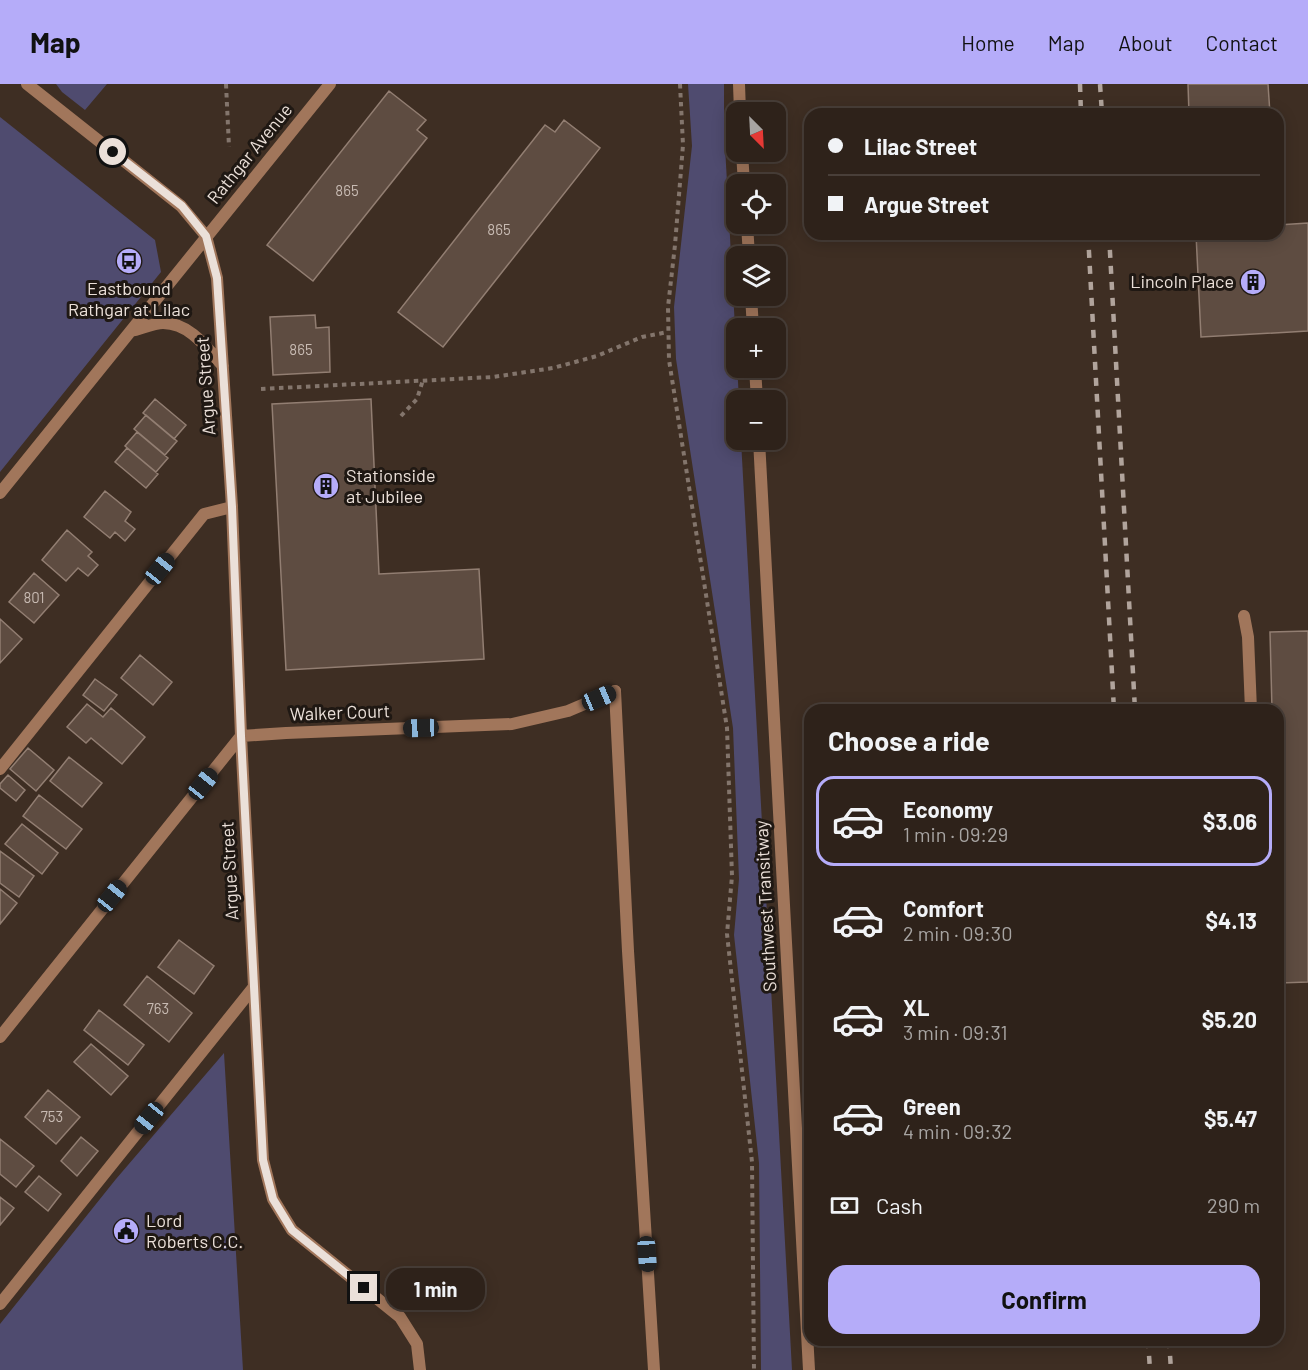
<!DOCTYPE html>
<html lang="en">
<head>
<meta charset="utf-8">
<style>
  body { margin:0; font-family:Barlow,sans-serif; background:#362a23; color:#f1f3f6; height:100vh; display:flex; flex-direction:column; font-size:22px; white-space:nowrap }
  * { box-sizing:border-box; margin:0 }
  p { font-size:20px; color:#a7a4a2 }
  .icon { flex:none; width:33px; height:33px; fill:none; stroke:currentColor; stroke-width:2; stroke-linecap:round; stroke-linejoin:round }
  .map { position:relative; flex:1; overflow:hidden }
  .side { position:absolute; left:804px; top:620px; width:480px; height:642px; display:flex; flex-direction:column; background:#2e221a; border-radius:18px; box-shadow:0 3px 15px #0003,0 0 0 2px #493f39 }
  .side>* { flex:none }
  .top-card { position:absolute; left:804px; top:24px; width:480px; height:132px; border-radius:18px; box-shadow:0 3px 15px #0003,0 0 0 2px #493f39; display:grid; align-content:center; height:132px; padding:0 24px; background:#2e221a }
  .needle { width:39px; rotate:156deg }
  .buttons { position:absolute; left:726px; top:18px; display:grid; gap:12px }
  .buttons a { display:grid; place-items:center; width:60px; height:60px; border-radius:12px; background:#2e221a; box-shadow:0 3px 15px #0003,0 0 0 2px #493f39; font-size:30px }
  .end { position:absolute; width:27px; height:27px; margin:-14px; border:8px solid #ebe0d9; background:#111; box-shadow:0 0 0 3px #111 }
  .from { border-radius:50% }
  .bubble { position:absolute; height:42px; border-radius:18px; background:#2e221a; box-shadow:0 3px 15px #0003,0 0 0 2px #493f39; font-size:20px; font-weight:700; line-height:42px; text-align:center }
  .car { position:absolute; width:18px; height:36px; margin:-18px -9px; border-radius:8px; box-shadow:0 0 4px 2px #0007; background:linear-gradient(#222 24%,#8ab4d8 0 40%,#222 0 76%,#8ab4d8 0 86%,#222 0) }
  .top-card b { display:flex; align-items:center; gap:21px; height:57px; font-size:22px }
  .top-card b+b { border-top:2px solid #493f39 }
  .top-card i { width:15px; height:15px; background:#f1f3f6 }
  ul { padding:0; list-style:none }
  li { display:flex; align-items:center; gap:18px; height:90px; margin:0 12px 9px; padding:0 12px; border:3px solid transparent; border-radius:18px }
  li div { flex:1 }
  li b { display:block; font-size:22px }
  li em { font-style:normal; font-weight:700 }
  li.on { border-color:#b5acf9 }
  li>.icon { width:54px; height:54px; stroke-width:1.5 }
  h2 { padding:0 24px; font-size:27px; line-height:72px }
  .pay { display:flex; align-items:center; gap:15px; height:66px; padding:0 24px; font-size:22px }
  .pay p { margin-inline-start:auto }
  .cta { display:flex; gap:12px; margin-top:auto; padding:12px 24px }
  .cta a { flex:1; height:69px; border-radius:18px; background:#b5acf9; color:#111; font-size:24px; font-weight:700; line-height:69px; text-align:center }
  header { display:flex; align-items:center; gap:36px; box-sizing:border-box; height:84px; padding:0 30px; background:#b5acf9; color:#111 }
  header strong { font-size:28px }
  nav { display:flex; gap:33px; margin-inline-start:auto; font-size:21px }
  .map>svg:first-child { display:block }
  .green { fill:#4f4b6f }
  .building { fill:#5e4c41; stroke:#927e72; stroke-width:1.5 }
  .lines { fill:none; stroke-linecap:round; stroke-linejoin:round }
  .path { stroke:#83756c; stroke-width:4; stroke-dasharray:4.5 4.5; stroke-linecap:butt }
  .lane { stroke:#a1765b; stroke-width:12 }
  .street { stroke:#a1765b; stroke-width:12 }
  .rail { stroke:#b1a49c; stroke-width:4.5; stroke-dasharray:8 8; stroke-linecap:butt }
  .route { stroke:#ebe0d9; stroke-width:8 }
  .labels { text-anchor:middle; stroke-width:6; stroke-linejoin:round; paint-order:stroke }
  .number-label { font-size:15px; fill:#c8bbb3 }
  .street-label { font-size:18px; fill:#ebe0d9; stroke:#1f1813 }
  .poi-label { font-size:18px; fill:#ebe0d9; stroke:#1f1813; text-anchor:start }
</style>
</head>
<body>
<header>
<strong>Map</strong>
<nav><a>Home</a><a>Map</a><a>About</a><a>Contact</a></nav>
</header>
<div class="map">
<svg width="1308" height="1286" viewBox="0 0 1308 1286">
  <rect width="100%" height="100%" fill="#3e2e23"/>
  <path class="green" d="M56,0H107L85,26L62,8Z
    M688,0H724V44L739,316H736V356H741L792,1286H761L759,1079L734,851L739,795L733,644L676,275L674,223L692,62Z
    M0,33L155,156L161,188L0,388Z
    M224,969L243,1286H0V1240L116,1095Z"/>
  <path class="building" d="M1188,0H1268L1270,30H1189Z
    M389,7L426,36L417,46L427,54L313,197L267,161Z
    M564,36L600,64L443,263L398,228L545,41L555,48Z
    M1308,139V247L1201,253L1196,150H1278V141Z
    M315,231L316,244L329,243L330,288L273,291L270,233Z
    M155,315L186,341L174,355L143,329Z
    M371,315L379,490L479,485L484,575L286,586L272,320Z
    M146,331L177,357L165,371L134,345Z
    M137,348L168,374L156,388L125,362Z
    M127,364L158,390L146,404L115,378Z
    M105,407L131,428L125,437L135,445L125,457L115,448L110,454L84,433Z
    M67,446L92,468L88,472L98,481L88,492L78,484L66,497L42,476Z
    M34,489L59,511L34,539L9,518Z
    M0,535L22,555L0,579Z
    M1308,547V898L1280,899L1278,835V626H1272L1270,548Z
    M140,571L172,598L153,621L121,594Z
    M95,595L117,611L104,627L83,611Z
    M87,620L103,633L111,624L145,653L122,680L91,654L86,659L67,643Z
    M28,664L54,686L36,707L10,685Z
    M69,673L102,699L82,723L50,697Z
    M8,691L25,706L16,717L0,704V700Z
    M39,711L82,745L66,765L23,732Z
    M22,740L58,769L42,790L5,760Z
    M0,767L34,792L19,813L0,799Z
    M0,805L17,819L0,840Z
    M179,856L214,882L194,910L158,883Z
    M147,892L192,929L169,958L124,921Z
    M99,926L144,961L128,981L84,946Z
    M91,960L128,992L111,1011L74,978Z
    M48,1006L80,1033L56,1060L25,1033Z
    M81,1053L98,1067L77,1092L61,1077Z
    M0,1055L34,1082L16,1103L0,1090Z
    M39,1092L61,1110L48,1127L25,1108Z
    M0,1113L14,1124L0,1141Z"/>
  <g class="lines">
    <path class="path" d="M226,0L229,63
      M680,0L683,61L675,161L668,223L669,276L727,644L732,792L727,850L752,1078L754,1286
      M261,305L493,293L553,284L597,272L642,253L668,248
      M401,332L417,315L423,296"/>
    <path class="lane" d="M739,0L740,28
      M742,68L744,100
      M747,140L749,172
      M751,212L753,244
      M755,284L757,316
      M759,356L809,1286
      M1244,532L1248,553L1251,626
      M615,607L628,867L654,1286
      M0,685L204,430L232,423
      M0,1220L253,904"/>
    <path class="street" d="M27,0L181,122L206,152L217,194L232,423L241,652L263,1076L273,1115L292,1146L400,1233L417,1260L420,1286
      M131,247C140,245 155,239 163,239C190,239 207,264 223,282
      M0,409L330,0
      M0,953L241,652L286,649L512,640L568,627L615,607"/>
    <path class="rail" d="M1080,0L1081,30
      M1100,0L1102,30
      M1088,150L1114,626
      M1109,150L1135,626
      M1148,1256L1150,1286
      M1169,1256L1171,1286"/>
  </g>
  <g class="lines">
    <path class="route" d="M113,68L182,122L206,152L217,194L232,423L241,652L263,1076L273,1115L292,1146L364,1204"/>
  </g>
  <defs>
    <g id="bus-disc" transform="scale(1.35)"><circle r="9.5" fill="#b5acf9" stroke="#1f1813"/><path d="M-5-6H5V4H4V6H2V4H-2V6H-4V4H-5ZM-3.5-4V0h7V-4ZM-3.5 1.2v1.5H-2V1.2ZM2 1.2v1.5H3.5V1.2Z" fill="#111"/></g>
    <g id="building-disc" transform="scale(1.35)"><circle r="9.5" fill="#b5acf9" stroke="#1f1813"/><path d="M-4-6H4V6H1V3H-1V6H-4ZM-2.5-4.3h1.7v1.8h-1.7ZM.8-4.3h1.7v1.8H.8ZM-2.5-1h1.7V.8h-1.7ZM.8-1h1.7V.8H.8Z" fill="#111"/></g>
    <g id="civic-disc" transform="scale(1.35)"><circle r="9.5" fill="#b5acf9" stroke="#1f1813"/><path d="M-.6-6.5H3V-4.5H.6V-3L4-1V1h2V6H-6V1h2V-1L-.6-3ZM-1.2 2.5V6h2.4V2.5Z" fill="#111"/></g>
  </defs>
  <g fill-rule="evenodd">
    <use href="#bus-disc" x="129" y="177"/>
    <use href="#building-disc" x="1253" y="198"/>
    <use href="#building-disc" x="326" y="402"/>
    <use href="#civic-disc" x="126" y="1147"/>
  </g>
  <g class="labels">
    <g class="number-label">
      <text x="347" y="112">865</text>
      <text x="499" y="151">865</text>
      <text x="301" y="271">865</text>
      <text x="34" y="519">801</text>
      <text x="158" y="930">763</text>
      <text x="52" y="1038">753</text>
    </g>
    <g class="street-label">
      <text transform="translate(250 70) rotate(-51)" y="6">Rathgar Avenue</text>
      <text transform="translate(206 302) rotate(-94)" y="6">Argue Street</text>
      <text transform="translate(340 629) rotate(-2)" y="6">Walker Court</text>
      <text transform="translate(230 787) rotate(-93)" y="6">Argue Street</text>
      <text transform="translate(766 822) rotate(-93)" y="6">Southwest Transitway</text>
    </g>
    <g class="poi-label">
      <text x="1234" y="204" text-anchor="end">Lincoln Place</text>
      <text x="129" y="211" text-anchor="middle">Eastbound<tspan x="129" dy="21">Rathgar at Lilac</tspan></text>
      <text x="346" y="398">Stationside<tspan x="346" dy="21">at Jubilee</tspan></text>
      <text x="146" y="1143">Lord<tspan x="146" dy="21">Roberts C.C.</tspan></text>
    </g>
  </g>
</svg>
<div class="buttons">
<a><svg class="needle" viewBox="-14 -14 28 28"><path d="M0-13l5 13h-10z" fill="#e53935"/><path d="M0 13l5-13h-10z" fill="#a7a4a2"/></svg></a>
<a><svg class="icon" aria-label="locate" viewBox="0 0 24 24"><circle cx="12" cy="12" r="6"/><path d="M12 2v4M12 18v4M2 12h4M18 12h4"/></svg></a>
<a><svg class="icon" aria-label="layers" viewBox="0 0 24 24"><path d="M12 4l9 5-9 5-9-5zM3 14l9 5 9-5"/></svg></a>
<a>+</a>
<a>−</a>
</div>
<i class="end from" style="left:113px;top:68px"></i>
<i class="end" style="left:364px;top:1204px"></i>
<div class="bubble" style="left:386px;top:1184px;width:99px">1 min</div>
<i class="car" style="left:160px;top:485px;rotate:39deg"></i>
<i class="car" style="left:599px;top:614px;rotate:67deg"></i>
<i class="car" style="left:421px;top:644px;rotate:268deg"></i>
<i class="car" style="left:203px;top:700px;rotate:39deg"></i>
<i class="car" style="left:112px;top:812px;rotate:39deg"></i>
<i class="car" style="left:149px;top:1034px;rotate:219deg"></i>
<i class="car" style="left:647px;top:1170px;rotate:176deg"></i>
<div class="top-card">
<b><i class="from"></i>Lilac Street</b>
<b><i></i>Argue Street</b>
</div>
<section class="side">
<h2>Choose a ride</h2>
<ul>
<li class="on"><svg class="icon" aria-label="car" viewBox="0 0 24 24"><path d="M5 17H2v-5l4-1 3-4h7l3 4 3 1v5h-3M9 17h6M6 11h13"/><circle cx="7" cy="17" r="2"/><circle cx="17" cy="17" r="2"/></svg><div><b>Economy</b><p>1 min · 09:29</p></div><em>$3.06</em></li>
<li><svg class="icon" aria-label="car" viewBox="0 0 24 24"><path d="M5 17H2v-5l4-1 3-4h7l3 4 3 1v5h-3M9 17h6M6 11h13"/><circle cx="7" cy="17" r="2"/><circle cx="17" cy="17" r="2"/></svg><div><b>Comfort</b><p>2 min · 09:30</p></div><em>$4.13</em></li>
<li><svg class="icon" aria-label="car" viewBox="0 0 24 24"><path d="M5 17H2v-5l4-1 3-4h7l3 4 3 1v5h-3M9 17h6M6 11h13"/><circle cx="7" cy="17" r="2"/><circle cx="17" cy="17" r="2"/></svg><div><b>XL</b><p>3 min · 09:31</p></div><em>$5.20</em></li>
<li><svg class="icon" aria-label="car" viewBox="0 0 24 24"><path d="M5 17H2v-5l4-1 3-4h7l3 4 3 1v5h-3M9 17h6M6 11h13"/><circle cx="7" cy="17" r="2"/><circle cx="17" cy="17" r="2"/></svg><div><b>Green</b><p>4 min · 09:32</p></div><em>$5.47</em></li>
</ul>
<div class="pay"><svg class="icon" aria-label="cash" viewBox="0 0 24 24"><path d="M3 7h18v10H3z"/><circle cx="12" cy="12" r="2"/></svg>Cash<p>290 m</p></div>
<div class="cta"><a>Confirm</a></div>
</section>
</div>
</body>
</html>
